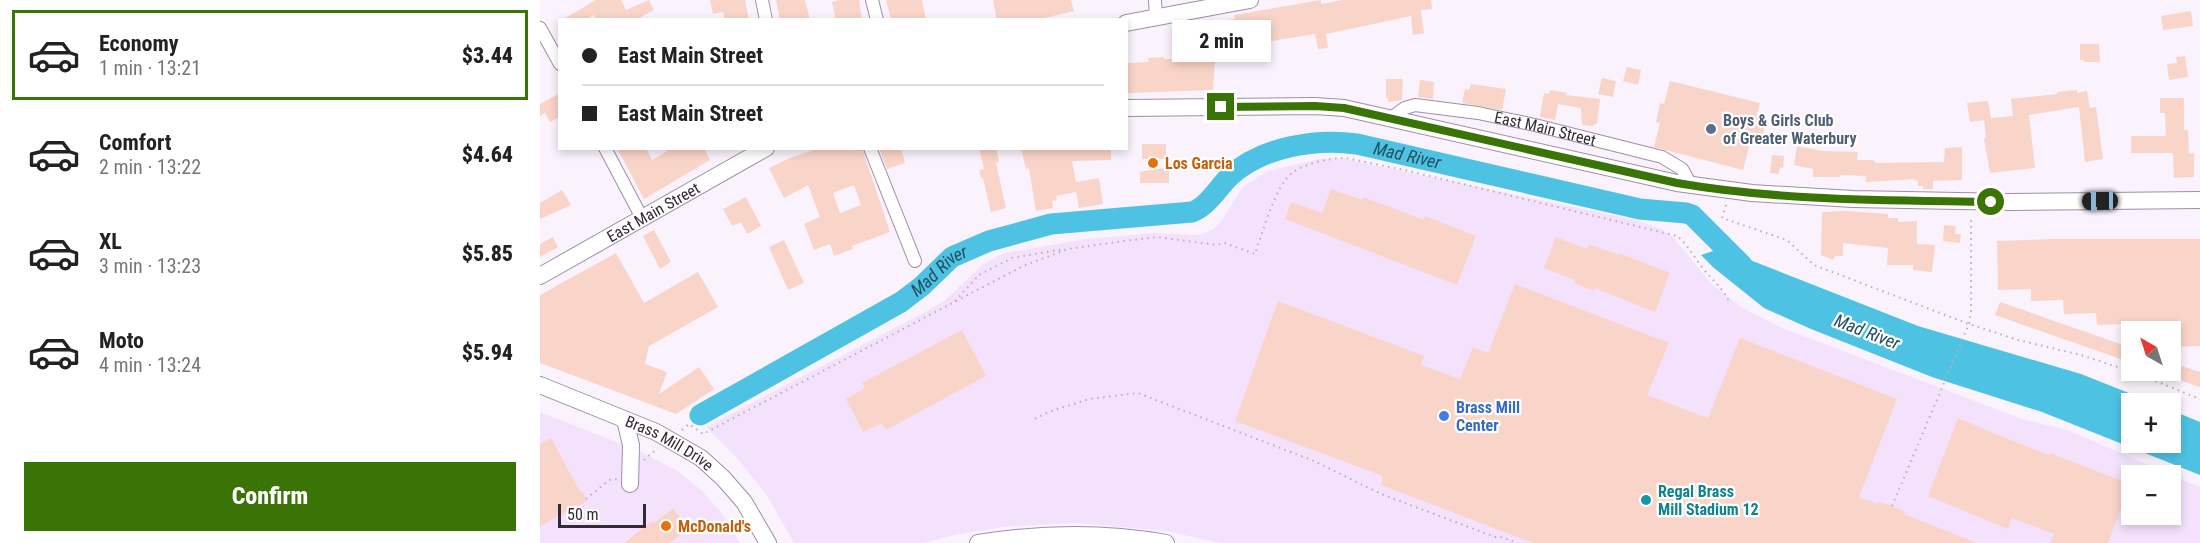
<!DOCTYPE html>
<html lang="en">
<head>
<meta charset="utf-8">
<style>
  body { margin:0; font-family:"Roboto Condensed",sans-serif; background:#f2f2f2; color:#222; height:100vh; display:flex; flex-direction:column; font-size:22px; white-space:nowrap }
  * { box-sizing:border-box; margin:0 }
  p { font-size:20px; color:#767676 }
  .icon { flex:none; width:33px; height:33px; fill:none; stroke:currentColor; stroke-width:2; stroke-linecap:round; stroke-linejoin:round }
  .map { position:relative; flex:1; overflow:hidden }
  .details { display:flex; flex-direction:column; background:#fff; width:540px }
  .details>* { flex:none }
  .top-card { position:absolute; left:18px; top:18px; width:570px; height:132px; border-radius:0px; box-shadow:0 3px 9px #0003; display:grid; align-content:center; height:132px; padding:0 24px; background:#fff }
  .needle { width:39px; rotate:321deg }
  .buttons { position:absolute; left:1581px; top:321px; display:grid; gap:12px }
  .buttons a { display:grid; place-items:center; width:60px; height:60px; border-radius:0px; background:#fff; box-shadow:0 3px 9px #0003; font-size:30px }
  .scale { position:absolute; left:18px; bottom:15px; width:88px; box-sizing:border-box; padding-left:6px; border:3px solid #322b35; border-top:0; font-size:16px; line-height:21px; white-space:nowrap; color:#322b35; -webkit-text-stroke:4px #fff; paint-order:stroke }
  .end { position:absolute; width:27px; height:27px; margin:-14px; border:8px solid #3a7407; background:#fff; box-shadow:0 0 0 3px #fff }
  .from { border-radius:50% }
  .bubble { position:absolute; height:42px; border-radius:0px; background:#fff; box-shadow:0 3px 9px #0003; font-size:20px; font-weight:800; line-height:42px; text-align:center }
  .car { position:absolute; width:18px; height:36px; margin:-18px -9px; border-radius:8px; box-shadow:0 0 4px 2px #0007; background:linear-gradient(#222 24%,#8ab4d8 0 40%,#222 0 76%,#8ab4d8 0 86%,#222 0) }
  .top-card b { display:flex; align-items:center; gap:21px; height:57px; font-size:22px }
  .top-card b+b { border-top:2px solid #e0e0e0 }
  .top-card i { width:15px; height:15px; background:#222 }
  ul { padding:10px 0 0; list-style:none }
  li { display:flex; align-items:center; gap:18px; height:90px; margin:0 12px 9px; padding:0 12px; border:3px solid transparent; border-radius:0px }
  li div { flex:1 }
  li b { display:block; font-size:22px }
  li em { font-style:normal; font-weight:800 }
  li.selected { border-color:#3a7407 }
  li>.icon { width:54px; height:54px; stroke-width:1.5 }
  .primary-button { display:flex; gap:12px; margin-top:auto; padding:12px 24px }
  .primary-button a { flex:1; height:69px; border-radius:0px; background:#3a7407; color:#fff; font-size:24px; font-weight:800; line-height:69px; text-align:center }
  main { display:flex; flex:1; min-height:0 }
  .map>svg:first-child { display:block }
  .built { fill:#f4e2fd; fill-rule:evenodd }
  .water { fill:#4ec2e3 }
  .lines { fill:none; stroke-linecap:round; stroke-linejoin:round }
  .river { stroke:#4ec2e3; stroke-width:21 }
  .building { fill:#f9d4c8; fill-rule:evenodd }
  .minor-casing { stroke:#9f8ea7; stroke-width:14 }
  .secondary-casing { stroke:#9f8ea7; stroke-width:18 }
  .path { stroke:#b6afb9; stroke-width:2; stroke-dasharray:1.5 4.5; stroke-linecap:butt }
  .minor { stroke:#fff; stroke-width:12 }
  .secondary { stroke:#fff; stroke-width:16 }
  .route { stroke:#3a7407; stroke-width:8 }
  .service-dot { fill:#5c6f8a; stroke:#fff; stroke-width:2 }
  .food-dot { fill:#e8710a; stroke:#fff; stroke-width:2 }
  .shop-dot { fill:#3f7fe0; stroke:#fff; stroke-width:2 }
  .culture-dot { fill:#0f9aa8; stroke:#fff; stroke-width:2 }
  .labels { text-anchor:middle; stroke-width:4.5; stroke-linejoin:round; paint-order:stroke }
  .service-label { font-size:16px; font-weight:bold; fill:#4e5e75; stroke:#fff; text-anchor:start }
  .street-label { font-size:16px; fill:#322b35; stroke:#fff }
  .food-label { font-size:16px; font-weight:bold; fill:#c56008; stroke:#fff; text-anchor:start }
  .shop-label { font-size:16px; font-weight:bold; fill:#366cbe; stroke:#fff; text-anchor:start }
  .culture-label { font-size:16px; font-weight:bold; fill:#0d838f; stroke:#fff; text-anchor:start }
  .water-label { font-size:18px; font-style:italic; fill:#20515f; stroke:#fff }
</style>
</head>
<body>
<main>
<section class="details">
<ul>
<li class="selected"><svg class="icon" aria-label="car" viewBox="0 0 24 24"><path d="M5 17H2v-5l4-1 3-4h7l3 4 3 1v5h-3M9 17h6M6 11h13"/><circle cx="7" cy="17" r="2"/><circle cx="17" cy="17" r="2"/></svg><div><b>Economy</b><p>1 min · 13:21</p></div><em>$3.44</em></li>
<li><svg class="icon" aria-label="car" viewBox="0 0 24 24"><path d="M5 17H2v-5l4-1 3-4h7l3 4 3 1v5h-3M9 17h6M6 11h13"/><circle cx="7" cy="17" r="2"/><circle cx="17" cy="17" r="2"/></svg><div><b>Comfort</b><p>2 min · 13:22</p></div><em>$4.64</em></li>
<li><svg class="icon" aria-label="car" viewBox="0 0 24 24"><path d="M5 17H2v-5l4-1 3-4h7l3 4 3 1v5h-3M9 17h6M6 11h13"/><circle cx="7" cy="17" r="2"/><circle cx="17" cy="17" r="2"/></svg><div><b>XL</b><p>3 min · 13:23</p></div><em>$5.85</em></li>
<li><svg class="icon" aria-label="car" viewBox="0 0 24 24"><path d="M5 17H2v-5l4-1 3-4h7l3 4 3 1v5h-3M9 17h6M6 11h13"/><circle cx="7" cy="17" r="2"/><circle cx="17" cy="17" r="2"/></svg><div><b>Moto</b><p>4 min · 13:24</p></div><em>$5.94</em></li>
</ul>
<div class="primary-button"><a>Confirm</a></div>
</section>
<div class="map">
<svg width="1660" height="543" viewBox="0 0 1660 543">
  <rect width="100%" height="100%" fill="#faf3fd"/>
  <path class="built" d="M801,158L1096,220L1122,229L1133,237L1170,282L1180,291L1203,308L1240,327L1485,420L1525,429L1660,487V543H680L626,531L536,523L463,527L415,535L383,543H254L226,494L196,457L166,427L387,311L404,301L442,265L464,253L546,239L615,233L659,235L672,230L680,223L703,187L728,171L778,159ZM1592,476H1630V514H1592Z
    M0,412L97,450L138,471L162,491L181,512L200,543H0Z"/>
  <path class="water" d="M1185,242L1200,256L1378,326L1541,374L1614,403L1592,404V442H1630L1631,410L1660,422V475L1502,412L1392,377L1271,329L1224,308L1174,268L1161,255L1176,250Z"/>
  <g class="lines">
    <path class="river" id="s1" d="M160,415L361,302L382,286L412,257L449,241L511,224L652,212C667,207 678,188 689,177C721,147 775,138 817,144L1100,209L1146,213L1152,215L1202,265"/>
  </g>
  <path class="building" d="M56,0H81L86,10L109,0L114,10L95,20H67L74,15L66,20H57L54,15L45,20H22Z
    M170,0H205L209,20H185L183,12L173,14Z
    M236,0H265L270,20H240Z
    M300,0H319L322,20H296L292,2Z
    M346,0H382L386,20H351Z
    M453,0H531L534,11L496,20H457Z
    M781,0V4L803,0H891L892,9L881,10L884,33L873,35L871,16L786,34L788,48L778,49L775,34L675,50L671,22L695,19L694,15Z
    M1651,11L1653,26L1623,30L1621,16Z
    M1540,44H1559L1560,62H1544V60H1540Z
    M1645,56L1648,77L1629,80L1627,64L1637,63L1636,57Z
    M624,57V59H648L652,61L675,60L673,90L588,93L586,63L609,62L608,58Z
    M1087,67L1101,70L1098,85L1083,81Z
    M1062,78L1076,81L1073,97L1058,94Z
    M846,79H863L862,100L848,102V98H846Z
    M880,80L894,82L893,99L878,97Z
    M1130,81L1220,103L1216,117L1227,119L1222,137L1212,135L1203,170L1114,147L1120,123L1116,122L1120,103L1124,104Z
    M931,84L966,89L962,110L922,103L925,89L929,90Z
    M1010,90L1027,93L1026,95L1060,99L1057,124H1054V126L1042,125L1041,108L1018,104L1015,120L1000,117L1004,93L1009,94Z
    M1537,90V93L1547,91L1550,108L1556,107L1563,159L1545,162L1539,107L1489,115L1495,168L1450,173L1444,139L1446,138L1444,120L1430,122L1427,103L1448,101L1451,118L1473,116L1471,99L1517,94V92Z
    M20,93V117L10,122L5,113L0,116V104Z
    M1620,98H1644V130H1648L1649,154L1654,153V177L1634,178L1633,153H1591V136H1626L1625,113H1620Z
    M602,144H626V159H602Z
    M1257,146L1283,151L1318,152L1317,160H1334V162L1338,163L1404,162L1405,148L1422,147V180L1393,181V189H1383V186H1378V180L1374,181V179L1326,182V176L1300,175V177H1273V169L1254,165Z
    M77,148H106L112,160L132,148H164L170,160L104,199Z
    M279,148H322L350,232L312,246L313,249L294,256L290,244L274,250L264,224L280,217L268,185L244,198L229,168L250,158ZM314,185L321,205L300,213L293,193Z
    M339,148H361L365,163L347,169Z
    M439,148H456L459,162L456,163L466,208L451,212L443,178H441L439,170L444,169Z
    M481,148H571V160L532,161L536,182L559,178L563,204L539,208L536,192L516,196L517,200L512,201L513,208L496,211L489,168L486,169Z
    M1232,155L1244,156L1243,168L1240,167L1239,174L1230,173Z
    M629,167V183H600V172Z
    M791,189L822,200L823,197L884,220L885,216L936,236L917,285L745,219L751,202L782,213Z
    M22,190L31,205L0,219V203Z
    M206,197L221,226L207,234L201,222L192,226L183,209Z
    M1307,211L1348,214V218H1358V222L1377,221V244L1395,245L1392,272L1373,270V265H1347L1348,248L1303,243V256H1295L1293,260L1281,255L1282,212Z
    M1404,225L1416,226L1415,234H1421L1420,243L1403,241Z
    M114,230L131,262L120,269L103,236Z
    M13,237L18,247L0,257V244Z
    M1016,237L1047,249L1049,244L1079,255V253L1130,273L1115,312L1055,288L1054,291L1034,283L1035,280L1004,268Z
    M1512,239H1660V346L1630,347V332H1589V324L1557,325L1556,313L1524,314L1523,300L1491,301V289L1458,290L1457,241Z
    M244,240L264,283L248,290L229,247Z
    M76,253L104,303L158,272L178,307L109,346L105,364L127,372L119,394L159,367L174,389L136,414L0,363V295Z
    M975,284L1129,343L1107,395L1168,418L1200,338L1357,399L1319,497L1338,504L1339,502L1352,506L1365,512L1364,514L1437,543H993L841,485L843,476L695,421L738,301L884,356L881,365L920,379L933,347L948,353Z
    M1460,302L1592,348V363L1455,315Z
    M422,330L446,376L346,430L342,423L323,432L306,399L325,388L322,383Z
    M1630,362L1660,372V387L1630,377Z
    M1418,418L1468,439L1509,455L1510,453L1590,484L1568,543H1510L1514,534L1472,518L1468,529L1388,496Z
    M11,438L40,492L42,491L47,501L0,526V444Z
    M133,508L149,528L130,543H84L112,521L114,523Z"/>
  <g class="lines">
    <g class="minor-casing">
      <g id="minor">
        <path d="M222,0L226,20"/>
        <path d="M332,0L337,20"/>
        <path d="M615,0L616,17"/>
        <path d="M0,28L20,64"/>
        <path id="s2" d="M851,118L865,108L875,105L938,113L995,125L1122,157L1142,169L1151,185"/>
        <path d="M65,148L102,218"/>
        <path d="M330,148L375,261"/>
      </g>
    </g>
    <g class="secondary-casing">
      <g id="secondary">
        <path d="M586,23L710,0"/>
        <path d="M586,108L775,106L804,108L1137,183L1212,193L1313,199L1471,202L1660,200"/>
        <path id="s3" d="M0,276L226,148"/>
        <path id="s4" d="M0,385L116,432L161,458L183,478L204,502L228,543"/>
        <path d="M85,420L91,445L90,484"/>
        <path d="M438,543C500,533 564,532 626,543"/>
      </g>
    </g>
    <path class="path" d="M1186,205L1182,218L1247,240L1274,265L1429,324L1478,340L1541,355L1596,373L1660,399
      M415,301L439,275L472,258L525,249
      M495,419L508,412L549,399L598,393L774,461L841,494L958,538L962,537L977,543
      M142,430L149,424L163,434L483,266L528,249L584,241L618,237L677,245L684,243L715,254C722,234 735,186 752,173C766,163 789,158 806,158L869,171L1137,236C1147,244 1153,255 1161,266C1171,279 1183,288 1190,303
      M104,460L118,448
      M46,499L69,480L78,479
      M1352,506L1429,324L1431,312V216"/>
    <use href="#minor" class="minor"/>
    <use href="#secondary" class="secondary"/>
  </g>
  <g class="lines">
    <path class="route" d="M681,107L775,106L804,108L1137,183C1241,201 1346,200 1451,202"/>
  </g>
  <circle class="service-dot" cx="1171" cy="129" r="6"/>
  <g class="food-dot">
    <circle cx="613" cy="163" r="6"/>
    <circle cx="126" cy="526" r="6"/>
  </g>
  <circle class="shop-dot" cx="904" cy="416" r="6"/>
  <circle class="culture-dot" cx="1106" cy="500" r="6"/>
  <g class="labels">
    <g class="service-label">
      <text x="1183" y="126">Boys &amp; Girls Club<tspan x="1183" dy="18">of Greater Waterbury</tspan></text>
    </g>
    <g class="street-label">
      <text dy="6" stroke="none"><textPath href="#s2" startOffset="160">East Main Street</textPath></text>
      <text dy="6" stroke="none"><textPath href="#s3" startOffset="130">East Main Street</textPath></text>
      <text dy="6" stroke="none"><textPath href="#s4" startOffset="142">Brass Mill Drive</textPath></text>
    </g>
    <g class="food-label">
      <text x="625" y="169">Los Garcia</text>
      <text x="138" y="532">McDonald's</text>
    </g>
    <g class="shop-label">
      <text x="916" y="413">Brass Mill<tspan x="916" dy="18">Center</tspan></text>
    </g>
    <g class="culture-label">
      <text x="1118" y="497">Regal Brass<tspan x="1118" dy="18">Mill Stadium 12</tspan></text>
    </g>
    <g class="water-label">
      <text dy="6" stroke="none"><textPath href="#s1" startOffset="784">Mad River</textPath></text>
      <text dy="6" stroke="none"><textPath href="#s1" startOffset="280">Mad River</textPath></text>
      <text transform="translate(1327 332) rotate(21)" y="6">Mad River</text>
    </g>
  </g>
</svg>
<div class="buttons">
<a><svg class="needle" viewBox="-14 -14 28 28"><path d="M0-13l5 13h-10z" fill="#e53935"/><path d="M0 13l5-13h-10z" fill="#767676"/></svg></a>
<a>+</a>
<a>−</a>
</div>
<div class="scale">50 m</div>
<i class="end from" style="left:1451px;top:202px"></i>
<i class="end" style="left:681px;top:107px"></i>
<div class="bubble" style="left:632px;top:20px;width:99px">2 min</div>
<i class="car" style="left:1560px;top:201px;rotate:269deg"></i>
<div class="top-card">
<b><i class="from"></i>East Main Street</b>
<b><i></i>East Main Street</b>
</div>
</div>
</main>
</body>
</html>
